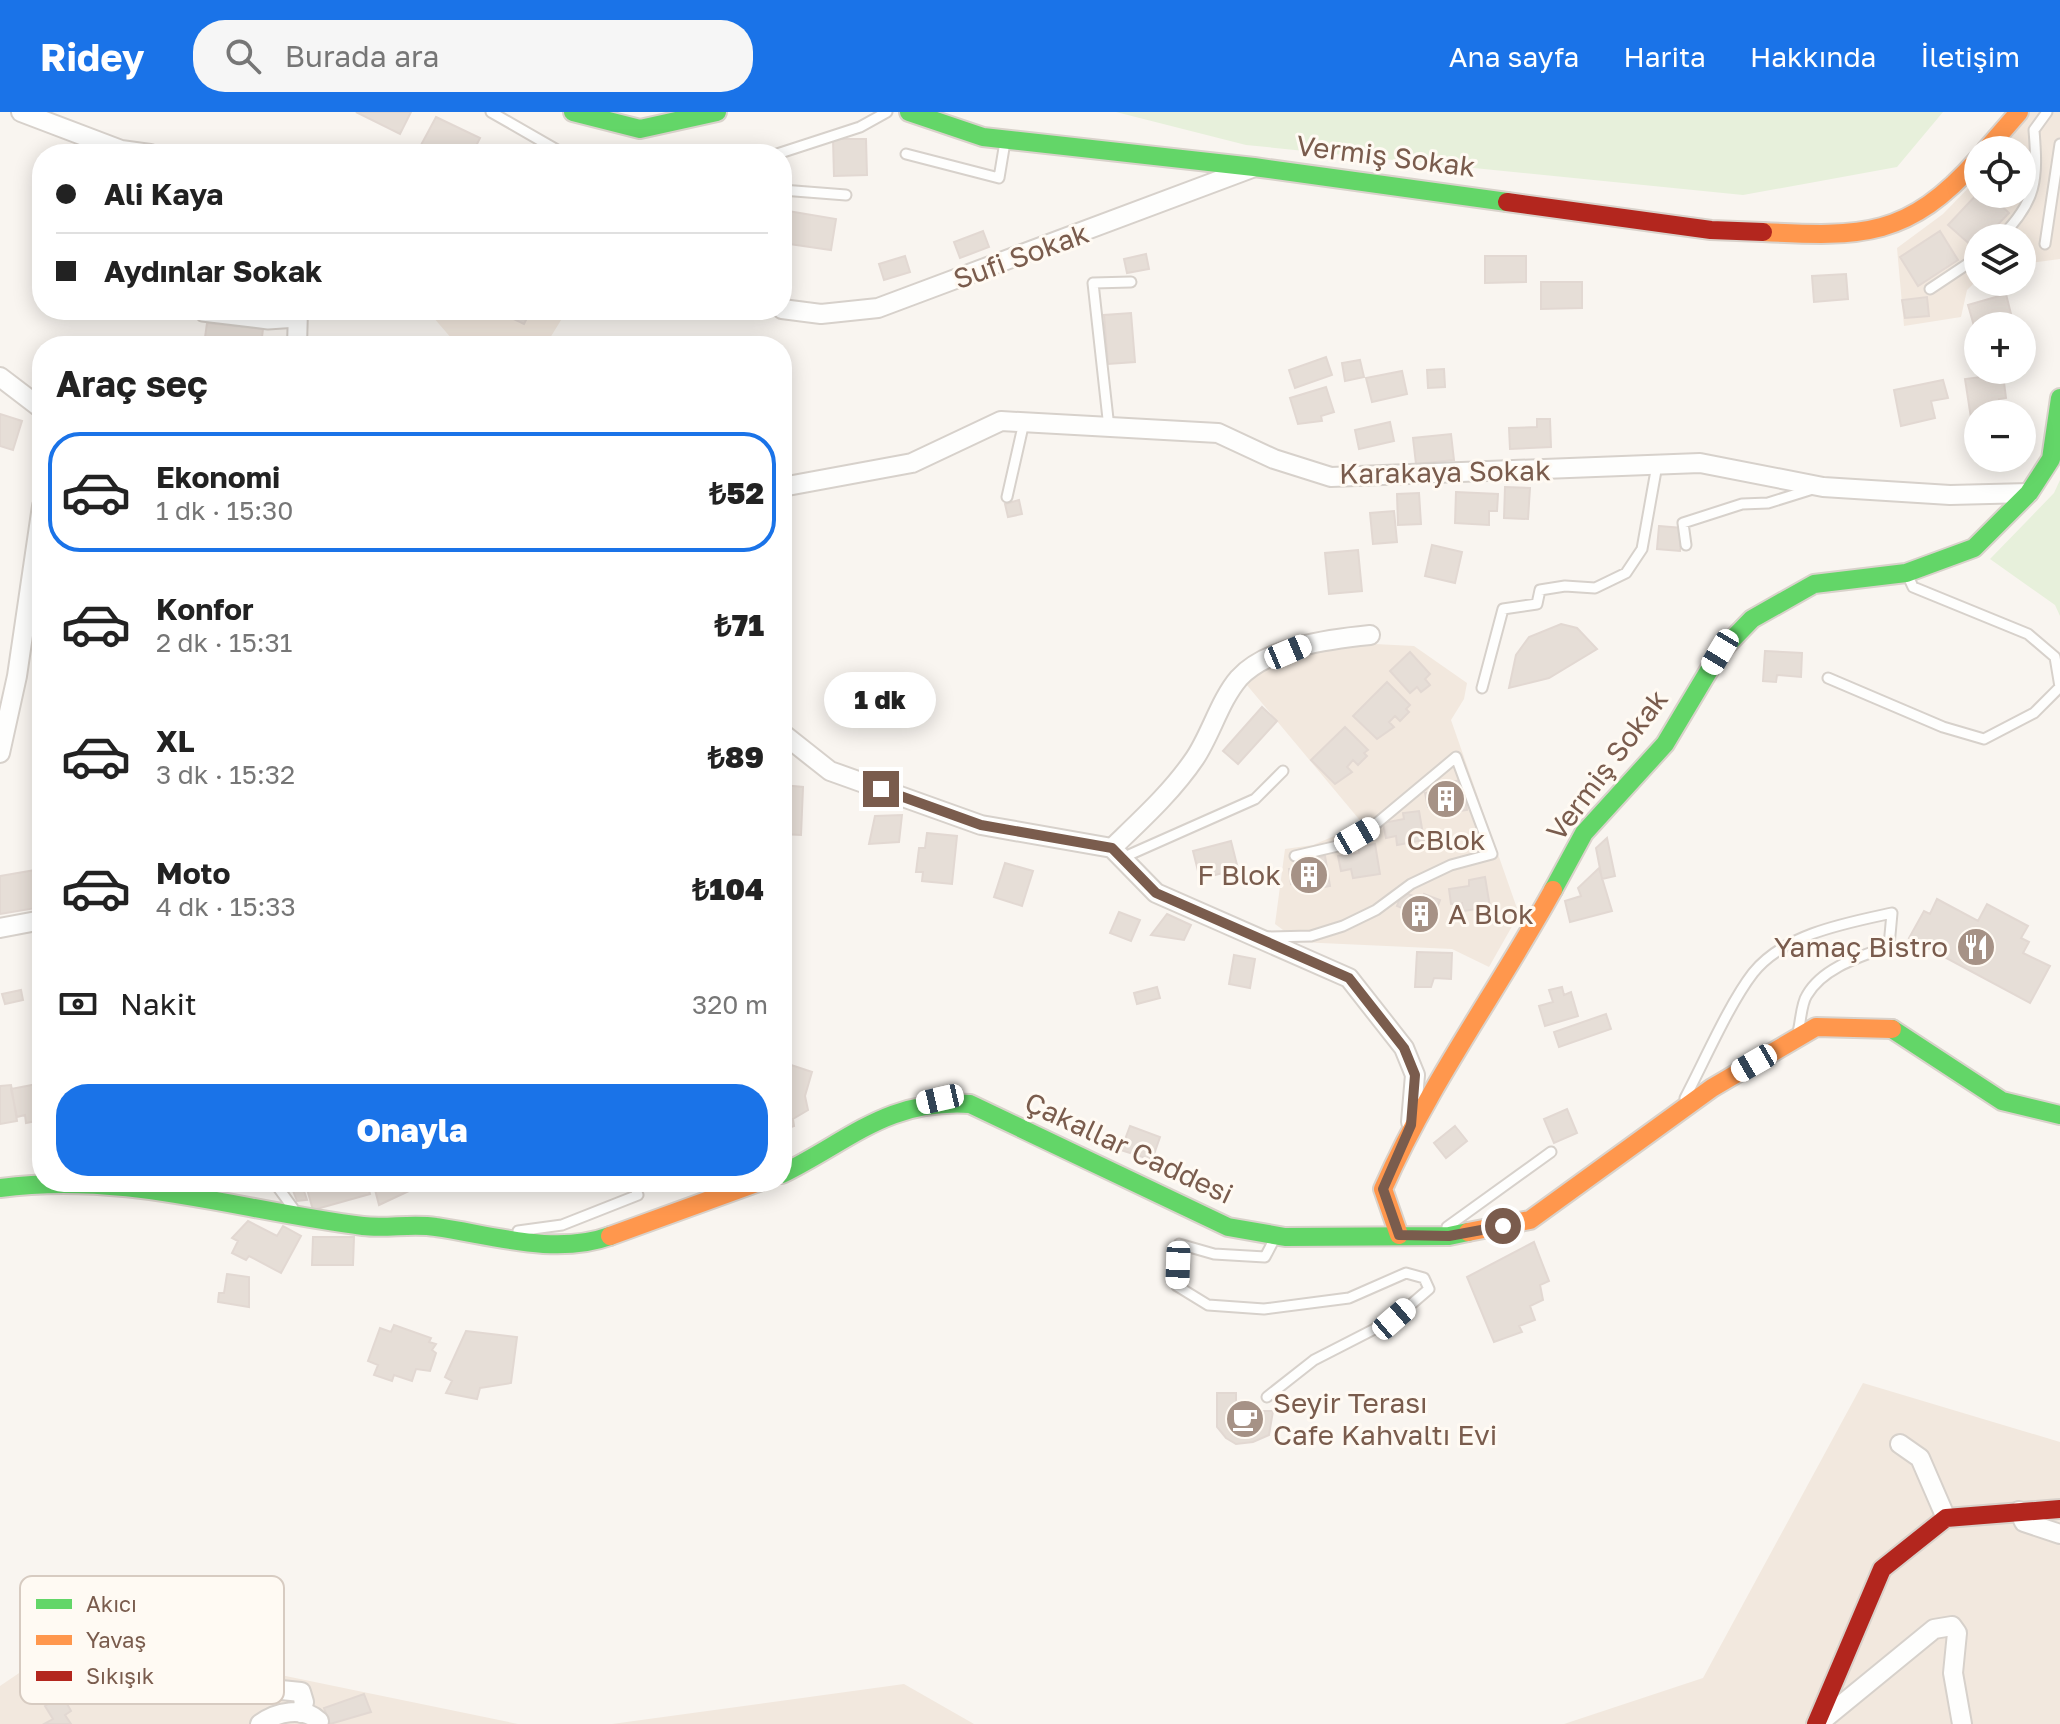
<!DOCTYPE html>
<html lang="tr">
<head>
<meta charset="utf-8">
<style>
  body { margin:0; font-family:"Golos Text",sans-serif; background:#f6f6f6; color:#222; height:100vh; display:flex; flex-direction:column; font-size:30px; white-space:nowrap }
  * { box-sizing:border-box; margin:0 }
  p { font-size:26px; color:#767676 }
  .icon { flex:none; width:44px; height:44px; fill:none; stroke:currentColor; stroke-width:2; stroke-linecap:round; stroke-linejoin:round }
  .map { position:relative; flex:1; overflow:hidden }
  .drawer { position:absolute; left:32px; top:224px; width:760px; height:856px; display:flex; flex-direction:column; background:#fff; border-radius:32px; box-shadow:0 4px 20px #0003 }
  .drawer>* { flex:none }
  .guide { position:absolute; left:32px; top:32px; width:760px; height:176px; border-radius:32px; box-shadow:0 4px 20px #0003; display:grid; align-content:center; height:176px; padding:0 24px; background:#fff }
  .controls { position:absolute; left:1964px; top:24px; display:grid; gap:16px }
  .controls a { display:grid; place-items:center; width:72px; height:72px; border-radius:50%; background:#fff; box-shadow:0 4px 20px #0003; font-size:40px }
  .end { position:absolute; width:36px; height:36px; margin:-18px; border:10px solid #7a5c4d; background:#fff; box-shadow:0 0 0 4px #fff }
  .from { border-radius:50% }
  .bubble { position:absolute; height:56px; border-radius:28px; background:#fff; box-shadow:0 4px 20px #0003; font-size:26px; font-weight:800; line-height:56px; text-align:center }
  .car { position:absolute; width:24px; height:48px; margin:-24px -12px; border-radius:10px; box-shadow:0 0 6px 2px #0007; background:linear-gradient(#fff 24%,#345 0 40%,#fff 0 76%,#345 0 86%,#fff 0) }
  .guide b { display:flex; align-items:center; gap:28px; height:76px; font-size:30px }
  .guide b+b { border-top:2px solid #e0e0e0 }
  .guide i { width:20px; height:20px; background:#222 }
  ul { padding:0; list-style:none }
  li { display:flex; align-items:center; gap:24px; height:120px; margin:0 16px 12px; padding:0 8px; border:4px solid transparent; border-radius:32px }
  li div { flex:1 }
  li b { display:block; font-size:30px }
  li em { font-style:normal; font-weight:800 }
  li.on { border-color:#1a73e8 }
  li>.icon { width:72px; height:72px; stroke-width:1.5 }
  h2 { padding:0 24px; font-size:36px; line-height:96px }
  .pay { display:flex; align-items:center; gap:20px; height:88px; padding:0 24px; font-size:30px }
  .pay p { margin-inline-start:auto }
  .cta { display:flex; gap:16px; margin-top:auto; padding:16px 24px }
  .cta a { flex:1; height:92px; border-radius:32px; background:#1a73e8; color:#fff; font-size:32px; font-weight:800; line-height:92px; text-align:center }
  header { display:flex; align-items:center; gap:48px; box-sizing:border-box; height:112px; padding:0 40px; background:#1a73e8; color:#fff }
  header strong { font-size:38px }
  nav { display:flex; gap:44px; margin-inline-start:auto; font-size:28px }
  .search { width:560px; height:72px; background:#f6f6f6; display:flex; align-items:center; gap:20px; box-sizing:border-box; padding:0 28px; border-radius:32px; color:#767676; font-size:30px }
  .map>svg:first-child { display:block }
  .residential { fill:#f2e8de }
  .green { fill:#e7f0db }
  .building { fill:#e6ded7; stroke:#e2d8d2; stroke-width:2 }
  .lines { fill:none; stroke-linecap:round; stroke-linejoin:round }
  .lane-casing { stroke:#d7d1cb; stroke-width:13 }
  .street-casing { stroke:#d7d1cb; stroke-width:22 }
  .fast-casing { stroke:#d9d2cb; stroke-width:22 }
  .slow-casing { stroke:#d9d2cb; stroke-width:22 }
  .jam-casing { stroke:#d9d2cb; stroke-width:22 }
  .lane { stroke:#fefefd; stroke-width:9 }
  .street { stroke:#fefefd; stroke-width:18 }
  .fast { stroke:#63d668; stroke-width:18 }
  .slow { stroke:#ff974d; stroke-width:18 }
  .jam { stroke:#b3261e; stroke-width:18 }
  .route { stroke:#7a5c4d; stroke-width:10 }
  .labels { text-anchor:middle; stroke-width:6; stroke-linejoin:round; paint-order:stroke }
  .street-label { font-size:28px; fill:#7a5c4d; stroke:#fffaf3 }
  .poi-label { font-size:28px; fill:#7a5c4d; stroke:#fffaf3; text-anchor:end }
  .key { fill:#fffaf3; stroke:#d7cbc1; stroke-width:2 }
  .key-label { font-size:22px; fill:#7a5c4d }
</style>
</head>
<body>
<header>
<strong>Ridey</strong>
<div class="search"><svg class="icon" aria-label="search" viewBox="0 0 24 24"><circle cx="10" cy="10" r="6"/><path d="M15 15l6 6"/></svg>Burada ara</div>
<nav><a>Ana sayfa</a><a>Harita</a><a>Hakkında</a><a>İletişim</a></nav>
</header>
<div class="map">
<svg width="2060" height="1612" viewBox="0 0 2060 1612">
  <rect width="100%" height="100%" fill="#f9f5f0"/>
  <path class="residential" d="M2029,0H2060V147L2022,152V126H1978V167L1967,178L1961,205L1904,214L1897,136L1943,102L1978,66V82H2022V38H2003Z
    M427,198H601L593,207L563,205L545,234H458Z
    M1375,532L1414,534L1467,571L1464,587L1451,608L1519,802L1489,855L1452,837L1299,830L1275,812L1285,737L1313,733L1363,712L1246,572L1260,559L1313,539Z
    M1863,1271L2060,1330V1612H1564L1703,1566Z
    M78,1521L518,1612H0V1574Z
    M904,1572L974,1612H612Z"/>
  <path class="green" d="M1116,0H1943L1897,55L1743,83L1246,33Z
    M2060,368V504L2055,493L1990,447L2054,381Z"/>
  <path class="building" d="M356,0H411L400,22Z
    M436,5L480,26L472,42H440L421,33Z
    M833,27H866L867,63L834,64Z
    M1978,81L1989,82L2009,101L1985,126H1978L1975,137L1948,113Z
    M788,99L836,107L831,138L782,131Z
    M983,119L989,135L960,146L954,130Z
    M1940,119L1958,148L1918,174L1900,145Z
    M1146,142L1149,157L1127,161L1124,147Z
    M905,144L910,160L884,168L879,152Z
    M1485,144H1526V170L1485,171Z
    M1846,162L1848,187L1814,190L1812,164Z
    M1541,170H1582V196L1541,197Z
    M2006,182L2011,202L1999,205L2001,214H1974L1968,193Z
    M1927,185L1929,204L1905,206L1902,188Z
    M495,198H531L524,212Z
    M1131,201L1135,250L1108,252L1104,203Z
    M207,211L263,217L261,233L192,234L204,233Z
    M1326,245L1332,263L1295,276L1289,258Z
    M1360,248L1364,265L1345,269L1342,251Z
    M1444,257L1445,275L1428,276L1427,258Z
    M1402,259L1407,282L1372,290L1366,266Z
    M2003,262L2006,286L1999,287L2000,297L1983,299L1978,306H1971L1965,267Z
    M1943,268L1948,286L1931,289L1935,306L1901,314L1894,278Z
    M1326,275L1334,300L1321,304L1322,309L1298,312L1290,286Z
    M0,302L22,309L13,338L0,334Z
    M1537,307H1550L1551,335L1510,337L1509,316L1537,315Z
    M1390,310L1394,329L1359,337L1355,318Z
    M1451,322L1454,348L1416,352L1413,326Z
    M1505,375L1530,376L1528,407L1504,406Z
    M1456,380L1498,382L1497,399H1489V413L1455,411Z
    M1419,381L1421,412L1398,413L1397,382Z
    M1019,388L1022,402L1008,405L1005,392Z
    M1394,399L1397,430L1373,432L1370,401Z
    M1659,414L1682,416L1680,439L1657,437Z
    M1432,433L1462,440L1455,471L1425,464Z
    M1358,438L1362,479L1329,482L1325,441Z
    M1561,512L1577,516L1597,537L1549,566L1509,576L1516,543L1529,525Z
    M1765,539L1802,541L1801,565L1777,563L1776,570L1763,569Z
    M1410,540L1430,562L1425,567L1430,573L1421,580L1417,575L1410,581L1390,559Z
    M1387,570L1410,593L1406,597L1409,600L1400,609L1395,604L1389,610L1394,615L1377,627L1353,604Z
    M1262,595L1277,609L1238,652L1223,639Z
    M1345,615L1368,638L1364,641L1367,644L1358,653L1353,648L1347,655L1352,660L1335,672L1311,648Z
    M1462,668L1467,698L1440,702L1438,694L1428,695L1425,681L1446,677L1445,671Z
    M782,673L803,675L801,723L782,722Z
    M1419,699L1424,728L1397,733L1396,724L1386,726L1383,711L1404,707L1403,701Z
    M902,703L899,730L869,732L875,704Z
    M927,721L957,724L952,772L922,769L923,760H916L919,736H925Z
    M1607,726L1615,764L1602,767L1596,736Z
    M1231,729L1238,757L1200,767L1193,739Z
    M1375,732L1380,762L1353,766L1351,757L1341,759L1338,744L1359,741L1358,735Z
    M1325,744L1330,774L1303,779L1301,770L1291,772L1289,757L1309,753L1308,747Z
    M1005,751L1033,759L1022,794L994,785Z
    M1599,756L1612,799L1570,810L1565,789L1581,784L1578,776Z
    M41,757L42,795L0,802V764Z
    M1485,765L1490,795L1463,799L1462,791L1451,792L1449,777L1469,774V768Z
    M1402,780L1422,787L1424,782L1440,788L1430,816L1404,806L1407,798L1397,794Z
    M1937,787L1978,809L1987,792L2028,814L2021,826L2029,830L2023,841L2050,854L2030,891L1909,826L1924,799L1930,802Z
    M1119,800L1140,808L1131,829L1110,821Z
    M1167,802L1191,813L1184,828L1151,823Z
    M1417,840L1452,841L1451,867L1434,866L1431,875H1415Z
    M1234,843L1255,847L1250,876L1229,872Z
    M1157,875L1160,886L1137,892L1134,881Z
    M1562,875L1564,883L1571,880L1578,904L1545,914L1539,894L1553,890L1549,878Z
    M21,878L23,888L5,892L2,882Z
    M1606,902L1611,917L1559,935L1554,920Z
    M782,944L789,946L791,953L812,960L805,984L808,998L793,1007L794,1014L782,1018Z
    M42,971V1008L26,1011L25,1003L17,1005L11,977Z
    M11,973L17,1009L0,1012V974Z
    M1567,997L1577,1021L1554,1031L1544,1007Z
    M1130,1014L1160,1025L1152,1048L1121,1038Z
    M1455,1014L1467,1029L1446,1046L1434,1031Z
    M301,1070L307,1088L297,1089L290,1071Z
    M305,1070H367L370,1082L313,1098Z
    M373,1070H428L379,1093Z
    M248,1109L277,1124L283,1114L301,1124L281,1161L249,1144L246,1148L232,1141L238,1129L232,1126Z
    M313,1125H354L353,1153H312Z
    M1534,1130L1549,1169L1540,1173L1543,1188L1530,1194L1535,1208L1519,1214L1522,1220L1494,1230L1467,1165Z
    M227,1162L249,1165V1195L218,1190L219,1181H224Z
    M394,1213L431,1226L429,1230L436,1232L432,1238L436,1241L430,1259L416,1257L412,1269L394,1263L392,1269L374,1263L378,1253L368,1249L380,1216L391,1220Z
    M466,1219L517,1225L511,1271L480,1276L477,1287L446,1281L452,1269L445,1265Z
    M1217,1281H1236V1299H1273L1269,1323L1253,1330L1236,1332L1226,1326L1217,1315Z
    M364,1582L371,1600L330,1612L324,1596Z
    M62,1583L71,1599L65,1603L71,1612H44L53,1607L45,1594Z"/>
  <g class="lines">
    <g class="lane-casing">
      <path id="lane" d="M491,0L564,42
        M777,42L860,15L887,0
        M906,42L999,66L1005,30
        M782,78L846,83
        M2000,126C2037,89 2038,68 2034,18L2047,0
        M2045,132L2060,32
        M1930,177L1978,145
        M202,204L268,212L298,210
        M1109,316L1093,171L1131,170
        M1007,385L1024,310
        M1686,433L1683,411L1742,392L1768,391L1816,376
        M1828,566L1943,615L1984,627L2034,601L2060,575L2055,545L2028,522L1913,475L1907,462
        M1482,576L1503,497L1537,492L1540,478L1565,474L1595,476L1626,461L1642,437L1657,353
        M1122,746L1255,687L1283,659
        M1266,825L1311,824L1343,814L1376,798L1411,772L1451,753L1492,742L1456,645L1371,716L1342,733L1295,744
        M1685,986C1704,950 1729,892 1753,861C1784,822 1846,811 1892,801L1889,834C1862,844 1823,855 1807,883C1801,892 1801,909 1798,920
        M274,1070L293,1096
        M1447,1115L1551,1040
        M518,1119L562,1113L638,1083L632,1070
        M1267,1285L1314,1248L1394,1207L1429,1177L1424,1166L1406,1161L1349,1186L1264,1197L1208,1193L1177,1174L1179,1132L1214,1142L1265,1145L1275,1126"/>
    </g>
    <g class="street-casing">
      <path id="street" d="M21,0L121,38L150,42
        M782,197L821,202L878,196L1252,56
        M297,234L298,198
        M0,265L42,297
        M782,375L912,351L1001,309L1218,321L1274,347L1331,365L1700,351L1823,375L1950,383L2029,381
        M782,621L830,659L981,713L1112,736L1156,781L1349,866L1404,936L1415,963L1411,1010
        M0,641L17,564L42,394
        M1112,736C1141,708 1172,680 1195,646C1211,622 1220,588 1239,566C1267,535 1330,527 1370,523
        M0,816L42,808
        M1900,1332L1920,1346L1946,1406
        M2019,1399L2024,1410L2060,1422
        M91,1531L133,1563L301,1580L304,1590L301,1601
        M260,1612C276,1600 303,1594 319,1609
        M1818,1612L1934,1517L1952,1514L1957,1521L1953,1561L1962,1612"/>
    </g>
    <g class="fast-casing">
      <path id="fast" d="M573,0L640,17L717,0
        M909,0L983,25L1254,55L1507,90
        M1553,778L1584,721L1665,632L1720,540L1752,507L1814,472L1906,461L1974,436L2029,381L2051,347L2060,286
        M1892,917L2002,989L2060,1003
        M782,1062C851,1028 887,987 970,992L1228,1115L1285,1125L1449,1124L1468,1120
        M0,1076C126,1059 240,1099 363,1114C387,1117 412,1111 436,1115C492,1123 555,1144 610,1124"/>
    </g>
    <g class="slow-casing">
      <path id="slow" d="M1986,38L2019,0
        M1763,120C1863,125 1908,126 1978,47
        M1468,1120L1530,1108L1712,976L1816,915L1892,917
        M1399,1123L1383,1077C1429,972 1498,878 1553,778
        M610,1124L759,1070"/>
    </g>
    <g class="jam-casing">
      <path id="jam" d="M1507,90L1711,118L1763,120
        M1816,1612L1882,1457L1946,1406L2060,1397"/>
    </g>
    <use href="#lane" class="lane"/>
    <use href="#street" class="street"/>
    <use href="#fast" class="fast"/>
    <use href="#slow" class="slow"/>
    <use href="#jam" class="jam"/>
  </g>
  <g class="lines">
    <path class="route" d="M881,677L981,713L1112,736L1156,781L1349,866L1404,936L1415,963L1411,1013L1383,1077L1399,1123L1449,1124L1503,1114"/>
  </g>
  <defs>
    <g id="building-disc" transform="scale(2)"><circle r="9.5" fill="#a69286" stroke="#fffaf3"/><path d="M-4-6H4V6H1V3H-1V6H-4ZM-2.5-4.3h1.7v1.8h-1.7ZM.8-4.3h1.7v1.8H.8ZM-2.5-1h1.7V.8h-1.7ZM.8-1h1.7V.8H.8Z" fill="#fff"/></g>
    <g id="restaurant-disc" transform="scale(2)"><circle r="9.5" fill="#a69286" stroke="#fffaf3"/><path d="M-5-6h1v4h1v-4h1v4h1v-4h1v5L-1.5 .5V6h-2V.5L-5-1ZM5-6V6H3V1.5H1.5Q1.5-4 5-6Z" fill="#fff"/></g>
    <g id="cafe-disc" transform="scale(2)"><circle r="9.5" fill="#a69286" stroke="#fffaf3"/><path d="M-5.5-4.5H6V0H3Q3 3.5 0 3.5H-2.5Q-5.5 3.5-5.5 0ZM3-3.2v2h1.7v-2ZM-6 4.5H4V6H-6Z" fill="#fff"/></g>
  </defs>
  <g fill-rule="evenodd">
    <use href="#building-disc" x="1446" y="687"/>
    <use href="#building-disc" x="1309" y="763"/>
    <use href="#building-disc" x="1420" y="802"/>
    <use href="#restaurant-disc" x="1976" y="835"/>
    <use href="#cafe-disc" x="1245" y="1307"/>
  </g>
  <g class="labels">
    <g class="street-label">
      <text transform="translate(1386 44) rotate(7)" y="10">Vermiş Sokak</text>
      <text transform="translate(1021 144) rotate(-20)" y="10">Sufi Sokak</text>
      <text transform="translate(1445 360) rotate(-1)" y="10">Karakaya Sokak</text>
      <text transform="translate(1607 653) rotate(-53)" y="10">Vermiş Sokak</text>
      <text transform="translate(1129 1036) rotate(25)" y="10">Çakallar Caddesi</text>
    </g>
    <g class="poi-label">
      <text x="1446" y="738" text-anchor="middle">CBlok</text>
      <text x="1281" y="773">F Blok</text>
      <text x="1448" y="812" text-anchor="start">A Blok</text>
      <text x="1948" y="845">Yamaç Bistro</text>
      <text x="1273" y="1301" text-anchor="start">Seyir Terası<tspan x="1273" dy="32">Cafe Kahvaltı Evi</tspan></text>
    </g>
  </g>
  <rect x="20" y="1464" width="264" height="128" rx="12" class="key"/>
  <rect x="36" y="1487" width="36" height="10" fill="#63d668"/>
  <rect x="36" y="1523" width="36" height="10" fill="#ff974d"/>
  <rect x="36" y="1559" width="36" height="10" fill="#b3261e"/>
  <g class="key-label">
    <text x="86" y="1500">Akıcı</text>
    <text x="86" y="1536">Yavaş</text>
    <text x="86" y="1572">Sıkışık</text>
  </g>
</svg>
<div class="controls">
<a><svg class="icon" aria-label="locate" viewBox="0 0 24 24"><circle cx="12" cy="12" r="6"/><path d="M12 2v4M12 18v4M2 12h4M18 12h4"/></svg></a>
<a><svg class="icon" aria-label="layers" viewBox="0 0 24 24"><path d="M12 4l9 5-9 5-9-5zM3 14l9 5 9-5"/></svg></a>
<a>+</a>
<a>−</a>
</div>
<i class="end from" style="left:1503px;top:1114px"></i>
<i class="end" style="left:881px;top:677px"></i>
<div class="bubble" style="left:824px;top:560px;width:112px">1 dk</div>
<i class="car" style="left:1288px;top:540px;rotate:67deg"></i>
<i class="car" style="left:1720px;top:540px;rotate:211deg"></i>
<i class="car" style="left:1357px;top:724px;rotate:60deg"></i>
<i class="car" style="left:1754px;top:951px;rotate:240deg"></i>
<i class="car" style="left:940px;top:987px;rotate:257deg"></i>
<i class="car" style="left:1178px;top:1153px;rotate:182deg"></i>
<i class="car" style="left:1394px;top:1207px;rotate:49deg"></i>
<div class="guide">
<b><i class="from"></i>Ali Kaya</b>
<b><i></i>Aydınlar Sokak</b>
</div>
<section class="drawer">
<h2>Araç seç</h2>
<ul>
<li class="on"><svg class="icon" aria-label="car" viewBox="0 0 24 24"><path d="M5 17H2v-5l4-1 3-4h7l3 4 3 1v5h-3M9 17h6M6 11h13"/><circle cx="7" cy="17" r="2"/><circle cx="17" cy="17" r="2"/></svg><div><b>Ekonomi</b><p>1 dk · 15:30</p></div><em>₺52</em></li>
<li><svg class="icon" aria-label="car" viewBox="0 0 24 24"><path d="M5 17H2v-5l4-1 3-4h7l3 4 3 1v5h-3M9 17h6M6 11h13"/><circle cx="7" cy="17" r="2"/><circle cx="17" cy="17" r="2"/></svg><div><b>Konfor</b><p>2 dk · 15:31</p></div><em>₺71</em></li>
<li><svg class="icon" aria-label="car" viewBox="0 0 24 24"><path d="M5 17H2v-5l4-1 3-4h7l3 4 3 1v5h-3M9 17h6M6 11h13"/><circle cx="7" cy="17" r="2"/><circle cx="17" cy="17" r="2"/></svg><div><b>XL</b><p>3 dk · 15:32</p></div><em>₺89</em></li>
<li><svg class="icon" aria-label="car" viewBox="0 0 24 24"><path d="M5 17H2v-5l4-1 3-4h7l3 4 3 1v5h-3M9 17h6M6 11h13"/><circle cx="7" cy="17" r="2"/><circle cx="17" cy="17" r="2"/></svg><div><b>Moto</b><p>4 dk · 15:33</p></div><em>₺104</em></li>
</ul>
<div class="pay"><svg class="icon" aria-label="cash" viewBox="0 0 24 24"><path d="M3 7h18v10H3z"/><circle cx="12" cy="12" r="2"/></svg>Nakit<p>320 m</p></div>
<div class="cta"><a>Onayla</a></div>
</section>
</div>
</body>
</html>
